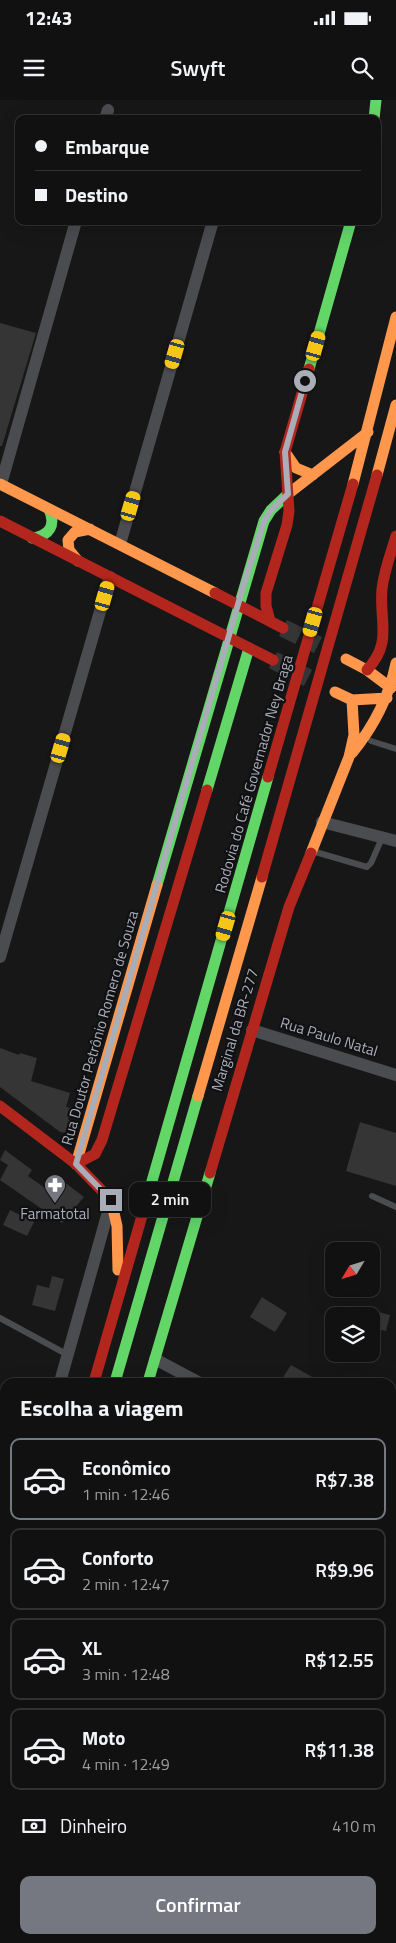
<!DOCTYPE html>
<html lang="pt">
<head>
<meta charset="utf-8">
<style>
  body { margin:0; font-family:"Titillium Web",sans-serif; background:#1e1f1f; color:#f1f3f6; height:100vh; display:flex; flex-direction:column; font-size:19px; white-space:nowrap }
  * { box-sizing:border-box; margin:0 }
  p { font-size:16px; color:#9c9d9f }
  .icon { flex:none; width:28px; height:28px; fill:none; stroke:currentColor; stroke-width:2; stroke-linecap:round; stroke-linejoin:round }
  .map { position:relative; flex:1; overflow:hidden }
  .drawer { position:absolute; left:0px; top:1278px; width:396px; height:566px; display:flex; flex-direction:column; background:#111; border-radius:15px 15px 0 0; box-shadow:0 5px 20px #0002,0 0 0 1px #303131 }
  .drawer>* { flex:none }
  .top-card { position:absolute; left:15px; top:15px; width:366px; height:110px; border-radius:10px; box-shadow:0 5px 20px #0002,0 0 0 1px #303131; display:grid; align-content:center; height:110px; padding:0 20px; background:#111 }
  .needle { width:32px; rotate:232deg }
  .tools { position:absolute; left:325px; top:1142px; display:grid; gap:10px }
  .tools a { display:grid; place-items:center; width:55px; height:55px; border-radius:10px; background:#111; box-shadow:0 5px 20px #0002,0 0 0 1px #303131; font-size:25px }
  .end { position:absolute; width:22px; height:22px; margin:-11px; border:6px solid #a8adb8; background:#111; box-shadow:0 0 0 2px #111 }
  .from { border-radius:50% }
  .bubble { position:absolute; height:35px; border-radius:10px; background:#111; box-shadow:0 5px 20px #0002,0 0 0 1px #303131; font-size:16px; font-weight:600; line-height:35px; text-align:center }
  .car { position:absolute; width:15px; height:30px; margin:-15px -8px; border-radius:6px; box-shadow:0 0 4px 1px #0007; background:linear-gradient(#f5c518 24%,#345 0 40%,#f5c518 0 76%,#345 0 86%,#f5c518 0) }
  .top-card b { display:flex; align-items:center; gap:18px; height:48px; font-size:19px }
  .top-card b+b { border-top:1px solid #303131 }
  .top-card i { width:12px; height:12px; background:#f1f3f6 }
  ul { padding:0; list-style:none }
  li { display:flex; align-items:center; gap:15px; height:82px; margin:0 10px 8px; padding:0 10px; border:2px solid #303131; border-radius:10px }
  li div { flex:1 }
  li b { display:block; font-size:19px }
  li em { font-style:normal; font-weight:600 }
  li.on { border-color:#757880 }
  li>.icon { width:45px; height:45px; stroke-width:1.5 }
  h2 { padding:0 20px; font-size:22px; line-height:60px }
  .pay { display:flex; align-items:center; gap:12px; height:55px; padding:0 20px; font-size:19px }
  .pay p { margin-inline-start:auto }
  .button { display:flex; gap:10px; margin-top:auto; padding:10px 20px }
  .button a { flex:1; height:58px; border-radius:10px; background:#757880; color:#fff; font-size:20px; font-weight:600; line-height:58px; text-align:center }
  .status { display:flex; justify-content:space-between; align-items:center; height:35px; padding:0 25px; background:#111; direction:ltr }
  .status svg { height:14px; fill:currentColor }
  header { display:flex; justify-content:space-between; align-items:center; height:65px; padding:0 20px; background:#111; font-size:22px; font-weight:600 }
  .map>svg:first-child { display:block }
  .built { fill:#212123 }
  .building { fill:#353536 }
  .lines { fill:none; stroke-linecap:round; stroke-linejoin:round }
  .secondary-tunnel { stroke:#343537; stroke-width:18; stroke-dasharray:18 9; stroke-linecap:butt }
  .lane { stroke:#4b4c50; stroke-width:6 }
  .street { stroke:#4b4c50; stroke-width:12 }
  .fast { stroke:#63d668; stroke-width:11 }
  .slow { stroke:#ff974d; stroke-width:11 }
  .jam { stroke:#b3261e; stroke-width:11 }
  .route { stroke:#a8adb8; stroke-width:6 }
  .labels { text-anchor:middle; stroke-width:4.5; stroke-linejoin:round; paint-order:stroke }
  .street-label { font-size:15px; fill:#a8adb8; stroke:#111113 }
  .poi-label { font-size:15px; fill:#a8adb8; stroke:#111113 }
</style>
</head>
<body>
<div class="status"><b>12:43</b><svg viewBox="0 0 49 12"><path d="M0 12V9h3v3zM5 12V6h3v6zM10 12V3h3v9zM15 12V0h3v12zM26 1h20v11H26zM47 4h2v5h-2z"/></svg></div>
<header><svg class="icon" aria-label="menu" viewBox="0 0 24 24"><path d="M4 6h16M4 12h16M4 18h16"/></svg>Swyft<svg class="icon" aria-label="search" viewBox="0 0 24 24"><circle cx="10" cy="10" r="6"/><path d="M15 15l6 6"/></svg></header>
<div class="map">
<svg width="396" height="1843" viewBox="0 0 396 1843">
  <rect width="100%" height="100%" fill="#171717"/>
  <path class="built" d="M391,1512L396,1515V1843H318L303,1839H391Z
    M64,1839H173L187,1843H63Z"/>
  <path class="building" d="M0,223L36,233L2,346H0Z
    M0,948L19,955L20,953L37,958L31,981L70,993L66,1007L72,1008L68,1020H71L67,1033L60,1032L0,987Z
    M360,1022L396,1033V1086L346,1071Z
    M5,1050L32,1070L28,1076L45,1088L55,1075L84,1097L62,1123L0,1080L8,1065L0,1060Z
    M10,1110L34,1122L27,1136L3,1125Z
    M52,1176L64,1179L55,1211L32,1205L37,1185L49,1188Z
    M262,1197L287,1213L275,1232L250,1217Z
    M371,1210L390,1215L386,1231L371,1228Z
    M291,1265L321,1282H280Z"/>
  <g class="lines">
    <path class="secondary-tunnel" d="M283,528L318,545
      M273,560L308,578"/>
    <path class="lane" d="M371,641L396,649
      M312,751L367,767L371,763L382,738
      M372,1096L396,1107
      M0,1218L68,1255
      M259,1843L260,1839"/>
    <path class="street" d="M105,19L108,10
      M1,384L76,121
      M120,444L213,121
      M322,722L396,741
      M0,857L110,477
      M252,930L396,975
      M155,1259L198,1282
      M60,1282L110,1105
      M391,1386L396,1389
      M0,1408L5,1412
      M0,1496L5,1478
      M229,1839L243,1843"/>
    <path class="fast" d="M374,19L376,0
      M309,269L351,121
      M32,438C50,436 56,425 49,409
      M207,690L249,548
      M157,785L264,421L271,410L288,394
      M148,1095L268,677
      M115,1282L198,996
      M148,1282L210,1073
      M0,1812L5,1805"/>
    <path class="slow" d="M285,352L296,368L313,375
      M377,375L396,305
      M0,384L215,493
      M353,384L396,217
      M288,394L368,332
      M78,461L69,450L68,440L75,432L90,429
      M346,559L367,570L391,588
      M335,592L352,600L387,598
      M352,653C374,626 389,597 396,563
      M311,753L349,657L354,635L352,600
      M198,996L262,777
      M76,1064L157,785
      M111,1100L117,1126L118,1170
      M0,1681L5,1664"/>
    <path class="jam" d="M0,421L273,560
      M215,493L283,528
      M270,521L266,506V493L287,425L289,411L285,352L309,269
      M367,570C393,541 379,523 382,489C384,471 391,453 396,436
      M268,677L353,384
      M262,777L377,375
      M0,1006L76,1064L111,1100
      M76,1064L95,1054L102,1040L207,690
      M210,1073L289,807L311,753
      M94,1282L148,1095
      M0,1609L5,1591"/>
  </g>
  <g class="lines">
    <path class="route" d="M111,1100L76,1064L243,487L264,421L271,410L288,394L285,352L305,281"/>
  </g>
  <defs>
    <g id="pharmacy-pin" transform="scale(1.125)"><path d="M0 17L-7.5 6A9.5 9.5 0 1 1 7.5 6Z" fill="#757880" stroke="#111113"/><path d="M-2-6h4v4h4v4h-4v4h-4v-4h-4v-4h4Z" fill="#fff"/></g>
  </defs>
  <g fill-rule="evenodd">
    <use href="#pharmacy-pin" x="55" y="1085"/>
  </g>
  <g class="labels">
    <g class="street-label">
      <text transform="translate(254 674) rotate(-74)" y="5">Rodovia do Café Governador Ney Braga</text>
      <text transform="translate(100 928) rotate(-74)" y="5">Rua Doutor Petrônio Romero de Souza</text>
      <text transform="translate(235 930) rotate(-73)" y="5">Marginal da BR-277</text>
      <text transform="translate(329 937) rotate(17)" y="5">Rua Paulo Natal</text>
    </g>
    <g class="poi-label">
      <text x="55" y="1119">Farmatotal</text>
    </g>
  </g>
</svg>
<div class="tools">
<a><svg class="needle" viewBox="-14 -14 28 28"><path d="M0-13l5 13h-10z" fill="#e53935"/><path d="M0 13l5-13h-10z" fill="#9c9d9f"/></svg></a>
<a><svg class="icon" aria-label="layers" viewBox="0 0 24 24"><path d="M12 4l9 5-9 5-9-5zM3 14l9 5 9-5"/></svg></a>
</div>
<i class="end from" style="left:305px;top:281px"></i>
<i class="end" style="left:111px;top:1100px"></i>
<div class="bubble" style="left:129px;top:1082px;width:82px">2 min</div>
<i class="car" style="left:316px;top:246px;rotate:16deg"></i>
<i class="car" style="left:175px;top:254px;rotate:196deg"></i>
<i class="car" style="left:131px;top:406px;rotate:16deg"></i>
<i class="car" style="left:105px;top:496px;rotate:16deg"></i>
<i class="car" style="left:313px;top:522px;rotate:196deg"></i>
<i class="car" style="left:61px;top:648px;rotate:16deg"></i>
<i class="car" style="left:226px;top:826px;rotate:196deg"></i>
<div class="top-card">
<b><i class="from"></i>Embarque</b>
<b><i></i>Destino</b>
</div>
<section class="drawer">
<h2>Escolha a viagem</h2>
<ul>
<li class="on"><svg class="icon" aria-label="car" viewBox="0 0 24 24"><path d="M5 17H2v-5l4-1 3-4h7l3 4 3 1v5h-3M9 17h6M6 11h13"/><circle cx="7" cy="17" r="2"/><circle cx="17" cy="17" r="2"/></svg><div><b>Econômico</b><p>1 min · 12:46</p></div><em>R$7.38</em></li>
<li><svg class="icon" aria-label="car" viewBox="0 0 24 24"><path d="M5 17H2v-5l4-1 3-4h7l3 4 3 1v5h-3M9 17h6M6 11h13"/><circle cx="7" cy="17" r="2"/><circle cx="17" cy="17" r="2"/></svg><div><b>Conforto</b><p>2 min · 12:47</p></div><em>R$9.96</em></li>
<li><svg class="icon" aria-label="car" viewBox="0 0 24 24"><path d="M5 17H2v-5l4-1 3-4h7l3 4 3 1v5h-3M9 17h6M6 11h13"/><circle cx="7" cy="17" r="2"/><circle cx="17" cy="17" r="2"/></svg><div><b>XL</b><p>3 min · 12:48</p></div><em>R$12.55</em></li>
<li><svg class="icon" aria-label="car" viewBox="0 0 24 24"><path d="M5 17H2v-5l4-1 3-4h7l3 4 3 1v5h-3M9 17h6M6 11h13"/><circle cx="7" cy="17" r="2"/><circle cx="17" cy="17" r="2"/></svg><div><b>Moto</b><p>4 min · 12:49</p></div><em>R$11.38</em></li>
</ul>
<div class="pay"><svg class="icon" aria-label="cash" viewBox="0 0 24 24"><path d="M3 7h18v10H3z"/><circle cx="12" cy="12" r="2"/></svg>Dinheiro<p>410 m</p></div>
<div class="button"><a>Confirmar</a></div>
</section>
</div>
</body>
</html>
